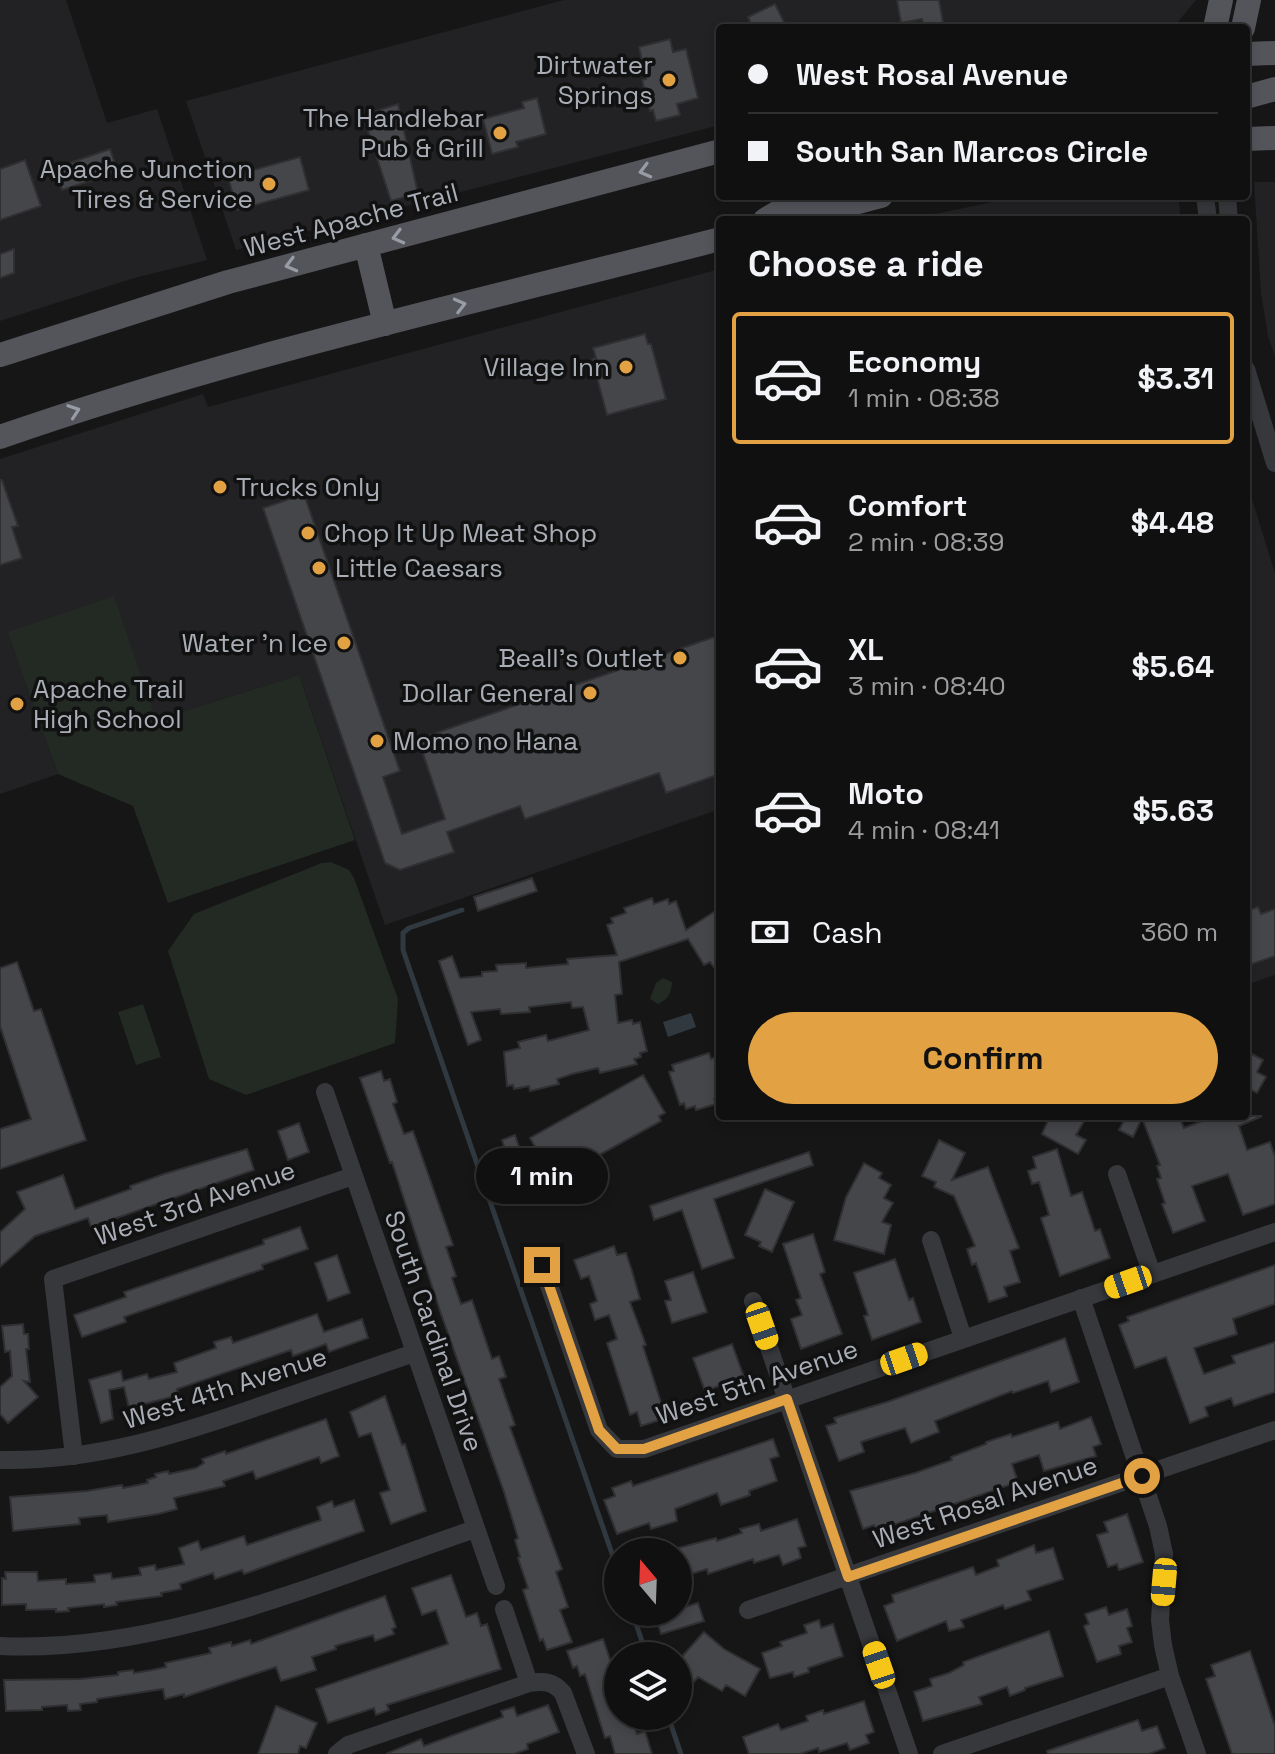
<!DOCTYPE html>
<html lang="en">
<head>
<meta charset="utf-8">
<style>
  body { margin:0; font-family:"Space Grotesk",sans-serif; background:#19191a; color:#f1f3f6; height:100vh; display:flex; flex-direction:column; font-size:30px; white-space:nowrap }
  * { box-sizing:border-box; margin:0 }
  p { font-size:26px; color:#9c9d9f }
  .icon { flex:none; width:44px; height:44px; fill:none; stroke:currentColor; stroke-width:2; stroke-linecap:round; stroke-linejoin:round }
  .map { position:relative; flex:1; overflow:hidden }
  .sheet { position:absolute; left:716px; top:216px; width:534px; height:904px; display:flex; flex-direction:column; background:#101011; border-radius:8px; box-shadow:0 4px 12px #0003,0 0 0 2px #303031 }
  .sheet>* { flex:none }
  .hud { position:absolute; left:716px; top:24px; width:534px; height:176px; border-radius:8px; box-shadow:0 4px 12px #0003,0 0 0 2px #303031; display:grid; align-content:center; height:176px; padding:0 32px; background:#101011 }
  .needle { width:52px; rotate:341deg }
  .controls { position:absolute; left:604px; top:1538px; display:grid; gap:16px }
  .controls a { display:grid; place-items:center; width:88px; height:88px; border-radius:50%; background:#101011; box-shadow:0 4px 12px #0003,0 0 0 2px #303031; font-size:40px }
  .end { position:absolute; width:36px; height:36px; margin:-18px; border:10px solid #e2a243; background:#111; box-shadow:0 0 0 4px #111 }
  .from { border-radius:50% }
  .bubble { position:absolute; height:56px; border-radius:28px; background:#101011; box-shadow:0 4px 12px #0003,0 0 0 2px #303031; font-size:26px; font-weight:700; line-height:56px; text-align:center }
  .car { position:absolute; width:24px; height:48px; margin:-24px -12px; border-radius:10px; box-shadow:0 0 6px 2px #0007; background:linear-gradient(#f5c518 24%,#345 0 40%,#f5c518 0 76%,#345 0 86%,#f5c518 0) }
  .hud b { display:flex; align-items:center; gap:28px; height:76px; font-size:30px }
  .hud b+b { border-top:2px solid #303031 }
  .hud i { width:20px; height:20px; background:#f1f3f6 }
  ul { padding:0; list-style:none }
  li { display:flex; align-items:center; gap:24px; height:132px; margin:0 16px 12px; padding:0 16px; border:4px solid transparent; border-radius:8px }
  li div { flex:1 }
  li b { display:block; font-size:30px }
  li em { font-style:normal; font-weight:700 }
  li.active { border-color:#e2a243 }
  li>.icon { width:72px; height:72px; stroke-width:1.5 }
  h2 { padding:0 32px; font-size:36px; line-height:96px }
  .pay { display:flex; align-items:center; gap:20px; height:88px; padding:0 32px; font-size:30px }
  .pay p { margin-inline-start:auto }
  .cta { display:flex; gap:16px; margin-top:auto; padding:16px 32px }
  .cta a { flex:1; height:92px; border-radius:48px; background:#e2a243; color:#111; font-size:32px; font-weight:700; line-height:92px; text-align:center }
  .map>svg:first-child { display:block }
  .built { fill:#222224 }
  .green { fill:#222a23 }
  .water { fill:#30393f }
  .lines { fill:none; stroke-linecap:round; stroke-linejoin:round }
  .stream { stroke:#30393f; stroke-width:5 }
  .building { fill:#45464a; stroke:#303033; stroke-width:2 }
  .minor { stroke:#37383c; stroke-width:18 }
  .major { stroke:#53555b; stroke-width:24 }
  .oneway { stroke:#989ca4 }
  .route { stroke:#e2a243; stroke-width:10 }
  .poi-dot { fill:#e2a243; stroke:#111112; stroke-width:3 }
  .labels { text-anchor:middle; stroke-width:7; stroke-linejoin:round; paint-order:stroke }
  .poi-label { font-size:26px; fill:#a9aeb6; stroke:#111112; text-anchor:end }
  .street-label { font-size:26px; fill:#a9aeb6; stroke:#111112 }
</style>
</head>
<body>
<div class="map">
<svg width="1275" height="1754" viewBox="0 0 1275 1754">
  <rect width="100%" height="100%" fill="#161617"/>
  <path class="built" d="M0,0H66L107,123L157,109L207,260L134,278L0,321Z
    M564,0H1196L1173,28H720V125L236,250L186,101Z
    M1254,182H1275V356L1268,336L1261,293Z
    M1021,196H1178L1181,220H906Z
    M720,269V809L385,925L299,675L156,720L9,632L58,774L0,794V459L203,394L208,407Z
    M1246,480L1275,573V975L1246,985Z"/>
  <path class="green" d="M114,596L156,720L299,675L355,840L168,903L133,806L58,774L8,632Z
    M331,862L349,870L354,878L398,999L395,1043L246,1095L209,1079L168,951L194,914L322,863Z
    M663,978L672,982C671,993 669,999 658,1004L650,999L656,983Z
    M143,1004L161,1057L136,1065L118,1012Z"/>
  <path class="water" d="M691,1013L696,1027L668,1037L663,1022Z"/>
  <g class="lines">
    <path class="stream" d="M462,910L409,928L403,933V950L618,1571
      M632,1612L647,1656
      M668,1716L681,1754"/>
  </g>
  <path class="building" d="M897,0H939L944,28H923L922,19L901,23Z
    M775,4L787,28H753L748,17Z
    M670,39L673,52L686,49L698,98L677,104L680,115L656,121L653,110L650,111L642,80L646,79L639,47Z
    M537,98L546,134L516,142L518,147L492,154L483,119L524,108L522,102Z
    M398,104L418,193L391,201L363,115Z
    M110,149L118,172L62,190L55,168Z
    M300,157L309,190L237,210L228,177Z
    M25,160L41,206L0,220V169Z
    M14,249V273L0,278V254Z
    M645,334L648,344H651L666,399L607,415L592,359L596,358L593,348Z
    M0,480H2L18,526L12,527L22,558L0,565Z
    M304,494L400,771L383,777L402,834L445,819L418,739L720,635V774L666,793L659,773L525,819L520,806L447,832L454,852L400,870L385,863L263,508Z
    M532,878L537,891L478,911L474,897Z
    M652,898L654,904L668,899L669,904L676,901L686,930L720,908V976L710,962L704,965L688,939L619,962L622,994L615,995L618,1023L632,1020L633,1024L640,1022L647,1051L640,1053L641,1057L634,1059L637,1064L600,1073L598,1068L572,1074L557,1079L559,1084L530,1091L529,1086L514,1089L513,1085L507,1086L504,1052L520,1048L518,1042L546,1035L548,1041L589,1030L583,1007L572,1008L571,1002L529,1007L530,1012L501,1014L500,1009L471,1012L481,1040L468,1045L439,961L452,956L460,978L482,976V972L497,971L496,965L526,963V968L568,964L567,959L617,955L607,925L613,923L611,918L626,913L624,908Z
    M1258,907L1261,914L1275,909V956L1249,965L1246,957V911Z
    M17,962L34,1011L41,1009L86,1140L0,1169V1129L31,1119L0,1026V968Z
    M1246,1051L1263,1060L1257,1072L1266,1077L1257,1093L1248,1088L1246,1091Z
    M709,1053L711,1059L716,1057L720,1070V1097L714,1099L716,1104L696,1110L695,1106L686,1109L684,1103L680,1105L669,1072L674,1071L672,1065Z
    M381,1071L384,1081L390,1079L397,1102L393,1104L404,1134L413,1131L453,1245L446,1247L456,1276L452,1278L461,1304L472,1300L492,1359L499,1356L506,1377L499,1379L515,1425L510,1427L562,1569L556,1572L568,1607L560,1610L572,1642L547,1650L543,1639L540,1641L523,1590L528,1588L518,1558L520,1557L515,1540L518,1538L504,1492L440,1311L392,1162L390,1163L360,1078Z
    M643,1075L665,1113L659,1116L661,1121L554,1180L530,1138Z
    M1050,1116H1087L1076,1135L1086,1140L1078,1154L1042,1134Z
    M1126,1116H1179L1184,1128L1215,1116H1262L1239,1126L1247,1150L1270,1142L1275,1157V1204L1243,1215L1228,1174L1192,1186L1205,1221L1173,1233L1162,1204L1165,1203L1157,1179L1161,1178L1157,1166L1160,1165L1142,1118L1133,1137L1119,1130Z
    M299,1123L309,1152L288,1160L278,1131Z
    M515,1135L537,1200L524,1205L502,1140Z
    M939,1140L965,1153L952,1180L988,1167L1019,1248L1010,1251L1020,1282L1004,1287L1007,1296L989,1302L976,1263L972,1265L967,1249L975,1246L954,1196L934,1187L936,1182L922,1176Z
    M247,1149L254,1170L91,1227L88,1218L35,1236L0,1267V1232L25,1209L17,1192L63,1175L75,1209L131,1189L130,1186L164,1174Z
    M1057,1149L1071,1196L1082,1192L1095,1231L1100,1229L1110,1258L1060,1276L1041,1218L1049,1215L1039,1182L1032,1184L1028,1171L1036,1168L1033,1157Z
    M809,1152L813,1165L714,1199L734,1258L702,1269L682,1210L654,1220L650,1206Z
    M864,1163L882,1173L879,1178L891,1185L884,1198L893,1203L882,1222L891,1225L884,1254L834,1240L846,1197Z
    M765,1189L794,1202L772,1252L759,1246L761,1242L745,1235Z
    M300,1227L308,1249L262,1265L263,1269L124,1317L126,1322L82,1337L74,1315L126,1297L124,1292L264,1244L263,1240Z
    M813,1234L825,1272L820,1274L842,1334L801,1349L791,1319L802,1315L796,1300L801,1298L783,1244Z
    M614,1246L617,1255L626,1253L632,1271L640,1299L630,1302L646,1345L643,1346L666,1418L641,1426L637,1412L630,1415L607,1343L617,1339L609,1315L595,1320L590,1304L597,1301L589,1276L581,1279L574,1260Z
    M337,1255L350,1293L328,1301L315,1263Z
    M895,1259L909,1300L913,1298L921,1322L872,1340L864,1316L868,1315L854,1273Z
    M1275,1265V1304L1233,1319L1237,1334L1194,1348L1204,1374L1235,1363L1232,1356L1275,1342V1392L1234,1406L1231,1398L1205,1407L1208,1416L1190,1423L1166,1357L1135,1368L1119,1325L1129,1321L1127,1317Z
    M693,1272L707,1312L672,1323L665,1301L671,1300L665,1281Z
    M317,1314L324,1332L362,1319L368,1338L329,1352L326,1344L293,1356L291,1350L177,1389L179,1395L129,1408L124,1387L109,1390L113,1419L101,1423L89,1380L121,1371L123,1381L147,1374L149,1379L177,1372L174,1363L216,1348L214,1342L231,1337L233,1343Z
    M23,1324L24,1334H28L29,1349H26L30,1382L24,1381L38,1397L8,1423L0,1414V1387L12,1376L10,1351L5,1352L2,1326Z
    M1065,1338L1079,1382L1051,1392L1048,1381L1013,1393L1012,1391L935,1421L939,1432L911,1443L905,1428L861,1442L864,1452L839,1461L826,1426L836,1423L834,1418L890,1401Z
    M732,1344L744,1377L705,1391L693,1358Z
    M385,1396L402,1445L405,1444L426,1511L391,1524L380,1493L390,1490L371,1433L359,1437L350,1412Z
    M1091,1417L1101,1444L1093,1447L1096,1456L1044,1471L1039,1455L1012,1464L1018,1482L876,1531L874,1525L863,1529L850,1491L915,1473L952,1460L951,1457L986,1444V1442L1011,1434L1012,1437L1058,1422L1060,1429Z
    M326,1419L339,1456L321,1463L319,1457L256,1479L253,1471L223,1481L225,1486L174,1498L177,1509L158,1514L108,1522L107,1515L79,1518L80,1524L13,1531L10,1497L87,1491L122,1485L123,1488L148,1483L147,1480L156,1477L155,1474L168,1471L169,1474L196,1468L204,1463L202,1459L225,1451L226,1454Z
    M773,1439L779,1456L770,1459L777,1481L749,1491L750,1495L721,1505L717,1493L675,1509L677,1521L651,1529L649,1523L617,1534L604,1500L615,1496L612,1488L631,1481L633,1486Z
    M354,1500L364,1531L244,1574L242,1570L215,1579L213,1573L180,1584L181,1589L161,1593L162,1596L116,1602L117,1605L104,1607V1604L68,1608L69,1611L56,1612V1609L26,1610V1604L2,1605V1578L6,1579L5,1572H37L38,1581L66,1579V1584L95,1582L94,1575L111,1573L112,1579L141,1575L139,1568L155,1565L156,1570L184,1564L179,1548L198,1541L201,1550L244,1536L247,1545L321,1520L317,1507L332,1501L334,1507Z
    M1127,1514L1143,1562L1119,1570L1117,1564L1108,1567L1097,1535L1108,1532L1104,1522Z
    M797,1519L806,1546L798,1548L801,1558L783,1565L779,1555L754,1563L753,1559L708,1574L707,1569L678,1578V1548L716,1538L717,1541L742,1533L740,1529L759,1524L761,1531Z
    M1034,1545L1036,1553L1053,1548L1063,1579L1027,1591L1031,1600L1005,1609L1003,1605L961,1620L964,1627L949,1631L946,1621L897,1641L884,1606L894,1602L892,1595L973,1567L976,1575L999,1566L997,1560Z
    M451,1575L466,1617L477,1613L481,1626L487,1624L501,1669L387,1705L389,1710L376,1715L374,1708L328,1723L316,1689L448,1644L436,1610L422,1615L412,1588Z
    M385,1596L396,1627L392,1629L394,1634L375,1641L373,1635L335,1646L336,1649L312,1657L316,1670L291,1678L281,1681L276,1667L184,1697V1694L165,1699L163,1689L97,1699V1702L80,1704L81,1710L68,1711L67,1705L42,1707V1710L6,1711L4,1680L80,1679L118,1675V1672L133,1670L134,1673L152,1670L166,1667L165,1663L211,1653L209,1648L231,1642L232,1646L250,1640L251,1644Z
    M698,1603L704,1621L661,1634L654,1612H678V1609Z
    M1106,1607L1109,1615L1127,1609L1132,1626L1127,1628L1132,1642L1119,1646L1121,1654L1097,1662L1084,1626L1089,1624L1085,1614Z
    M819,1620L821,1628L833,1624L843,1656L808,1668L809,1672L794,1677L793,1672L770,1678L762,1653L782,1646L780,1642L807,1633L804,1625Z
    M1049,1631L1063,1676L1025,1688V1690L1010,1696L1007,1687L979,1697L982,1704L923,1721L914,1692L932,1686L930,1679L949,1673L964,1665L963,1662Z
    M704,1632L724,1649L760,1669L745,1696L726,1685L722,1691L698,1677L693,1683L678,1670V1661Z
    M603,1639L614,1671L618,1670V1716H631L637,1734L645,1731L652,1754H615L610,1736L605,1738L585,1674L580,1676L577,1666L573,1668L567,1651Z
    M1250,1651L1275,1726V1754H1232L1206,1679L1215,1676L1211,1665Z
    M864,1701L874,1732L866,1735L869,1743L850,1750L847,1743L819,1752L818,1748L800,1754H749L743,1737L778,1724L781,1730L808,1721L806,1716L823,1710L824,1714Z
    M548,1705L559,1732L527,1744L528,1749L514,1754H386L421,1739L424,1746L503,1717L501,1711L514,1707L517,1716Z
    M276,1706L317,1723L306,1748L300,1746L298,1754H258Z
    M1138,1720L1142,1731L1157,1726L1165,1748L1149,1754H1048L1047,1751Z"/>
  <g class="lines">
    <path class="minor" d="M1205,196L1208,220
      M1227,196L1229,220
      M1246,369L1275,463
      M325,1092L496,1586
      M1117,1174L1152,1274
      M931,1240L963,1338
      M542,1265L599,1430L617,1449H644L1275,1232
      M1081,1298L1158,1526L1164,1554L1160,1620L1163,1645L1170,1676L1197,1754
      M753,1301L909,1754
      M74,1456L53,1279L353,1176
      M0,1460C92,1462 177,1435 263,1405C313,1388 364,1370 414,1353
      M504,1609L529,1683
      M748,1610L1275,1430
      M0,1646C161,1654 325,1580 475,1529
      M337,1754L348,1745L529,1683C544,1681 553,1681 563,1693L586,1754
      M942,1754L1170,1676"/>
    <path class="major" d="M1215,28L1221,0
      M1243,28L1249,0
      M1246,54L1275,53
      M1246,97L1275,89
      M1246,139L1275,138
      M765,220L805,196
      M791,220L881,196
      M366,245L385,324
      M0,355L228,282L720,151
      M0,437C235,355 479,301 720,239"/>
  </g>
  <defs><path id="oneway-chevron" d="M-2-3.5L2.5 0L-2 3.5" fill="none" stroke-width="1.6" stroke-linecap="round" stroke-linejoin="round" transform="scale(2)"/></defs>
  <g class="oneway">
    <use href="#oneway-chevron" transform="translate(645 171) rotate(165)"/>
    <use href="#oneway-chevron" transform="translate(398 237) rotate(165)"/>
    <use href="#oneway-chevron" transform="translate(291 265) rotate(165)"/>
    <use href="#oneway-chevron" transform="translate(460 305) rotate(-14)"/>
    <use href="#oneway-chevron" transform="translate(74 411) rotate(-19)"/>
  </g>
  <g class="lines">
    <path class="route" d="M542,1265L599,1430L617,1449H644L787,1399L848,1577L1142,1476"/>
  </g>
  <g class="poi-dot">
    <circle cx="669" cy="80" r="8"/>
    <circle cx="500" cy="133" r="8"/>
    <circle cx="269" cy="184" r="8"/>
    <circle cx="626" cy="367" r="8"/>
    <circle cx="220" cy="487" r="8"/>
    <circle cx="308" cy="533" r="8"/>
    <circle cx="319" cy="568" r="8"/>
    <circle cx="344" cy="643" r="8"/>
    <circle cx="680" cy="658" r="8"/>
    <circle cx="590" cy="693" r="8"/>
    <circle cx="17" cy="704" r="8"/>
    <circle cx="377" cy="741" r="8"/>
  </g>
  <g class="labels">
    <g class="poi-label">
      <text x="653" y="74">Dirtwater<tspan x="653" dy="30">Springs</tspan></text>
      <text x="484" y="127">The Handlebar<tspan x="484" dy="30">Pub &amp; Grill</tspan></text>
      <text x="253" y="178">Apache Junction<tspan x="253" dy="30">Tires &amp; Service</tspan></text>
      <text x="610" y="376">Village Inn</text>
      <text x="236" y="496" text-anchor="start">Trucks Only</text>
      <text x="324" y="542" text-anchor="start">Chop It Up Meat Shop</text>
      <text x="335" y="577" text-anchor="start">Little Caesars</text>
      <text x="328" y="652">Water 'n Ice</text>
      <text x="664" y="667">Beall's Outlet</text>
      <text x="33" y="698" text-anchor="start">Apache Trail<tspan x="33" dy="30">High School</tspan></text>
      <text x="574" y="702">Dollar General</text>
      <text x="393" y="750" text-anchor="start">Momo no Hana</text>
    </g>
    <g class="street-label">
      <text transform="translate(351 220) rotate(-15)" y="9">West Apache Trail</text>
      <text transform="translate(195 1203) rotate(-19)" y="9">West 3rd Avenue</text>
      <text transform="translate(434 1331) rotate(71)" y="9">South Cardinal Drive</text>
      <text transform="translate(757 1382) rotate(-19)" y="9">West 5th Avenue</text>
      <text transform="translate(225 1388) rotate(-18)" y="9">West 4th Avenue</text>
      <text transform="translate(985 1502) rotate(-19)" y="9">West Rosal Avenue</text>
    </g>
  </g>
</svg>
<div class="controls">
<a><svg class="needle" viewBox="-14 -14 28 28"><path d="M0-13l5 13h-10z" fill="#e53935"/><path d="M0 13l5-13h-10z" fill="#9c9d9f"/></svg></a>
<a><svg class="icon" aria-label="layers" viewBox="0 0 24 24"><path d="M12 4l9 5-9 5-9-5zM3 14l9 5 9-5"/></svg></a>
</div>
<i class="end from" style="left:1142px;top:1476px"></i>
<i class="end" style="left:542px;top:1265px"></i>
<div class="bubble" style="left:476px;top:1148px;width:132px">1 min</div>
<i class="car" style="left:1128px;top:1282px;rotate:251deg"></i>
<i class="car" style="left:762px;top:1326px;rotate:161deg"></i>
<i class="car" style="left:904px;top:1359px;rotate:71deg"></i>
<i class="car" style="left:1164px;top:1582px;rotate:185deg"></i>
<i class="car" style="left:879px;top:1665px;rotate:341deg"></i>
<div class="hud">
<b><i class="from"></i>West Rosal Avenue</b>
<b><i></i>South San Marcos Circle</b>
</div>
<section class="sheet">
<h2>Choose a ride</h2>
<ul>
<li class="active"><svg class="icon" aria-label="car" viewBox="0 0 24 24"><path d="M5 17H2v-5l4-1 3-4h7l3 4 3 1v5h-3M9 17h6M6 11h13"/><circle cx="7" cy="17" r="2"/><circle cx="17" cy="17" r="2"/></svg><div><b>Economy</b><p>1 min · 08:38</p></div><em>$3.31</em></li>
<li><svg class="icon" aria-label="car" viewBox="0 0 24 24"><path d="M5 17H2v-5l4-1 3-4h7l3 4 3 1v5h-3M9 17h6M6 11h13"/><circle cx="7" cy="17" r="2"/><circle cx="17" cy="17" r="2"/></svg><div><b>Comfort</b><p>2 min · 08:39</p></div><em>$4.48</em></li>
<li><svg class="icon" aria-label="car" viewBox="0 0 24 24"><path d="M5 17H2v-5l4-1 3-4h7l3 4 3 1v5h-3M9 17h6M6 11h13"/><circle cx="7" cy="17" r="2"/><circle cx="17" cy="17" r="2"/></svg><div><b>XL</b><p>3 min · 08:40</p></div><em>$5.64</em></li>
<li><svg class="icon" aria-label="car" viewBox="0 0 24 24"><path d="M5 17H2v-5l4-1 3-4h7l3 4 3 1v5h-3M9 17h6M6 11h13"/><circle cx="7" cy="17" r="2"/><circle cx="17" cy="17" r="2"/></svg><div><b>Moto</b><p>4 min · 08:41</p></div><em>$5.63</em></li>
</ul>
<div class="pay"><svg class="icon" aria-label="cash" viewBox="0 0 24 24"><path d="M3 7h18v10H3z"/><circle cx="12" cy="12" r="2"/></svg>Cash<p>360 m</p></div>
<div class="cta"><a>Confirm</a></div>
</section>
</div>
</body>
</html>
